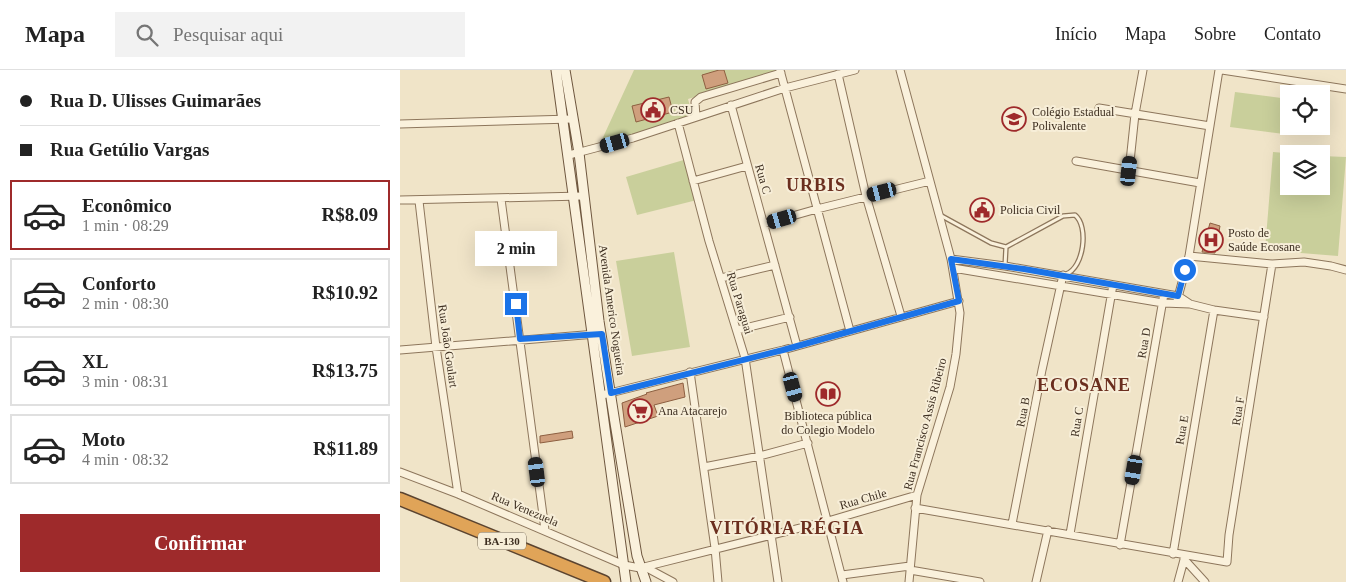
<!DOCTYPE html>
<html lang="pt">
<head>
<meta charset="utf-8">
<style>
  body { margin:0; font-family:"Times New Roman",serif; background:#f2f2f2; color:#222; height:100vh; display:flex; flex-direction:column; font-size:19px; white-space:nowrap }
  * { box-sizing:border-box; margin:0 }
  p { font-size:16px; color:#767676 }
  .icon { flex:none; width:28px; height:28px; fill:none; stroke:currentColor; stroke-width:2; stroke-linecap:round; stroke-linejoin:round }
  .map { position:relative; flex:1; overflow:hidden }
  .sheet { display:flex; flex-direction:column; background:#fff; width:400px }
  .sheet>* { flex:none }
  .guide { display:grid; align-content:center; height:110px; padding:0 20px; background:#fff }
  .tools { position:absolute; left:880px; top:15px; display:grid; gap:10px }
  .tools a { display:grid; place-items:center; width:50px; height:50px; border-radius:0px; background:#fff; box-shadow:0 5px 20px #0002; font-size:25px }
  .end { position:absolute; width:22px; height:22px; margin:-11px; border:6px solid #1a73e8; background:#fff; box-shadow:0 0 0 2px #fff }
  .from { border-radius:50% }
  .bubble { position:absolute; height:35px; border-radius:0px; background:#fff; box-shadow:0 5px 20px #0002; font-size:16px; font-weight:800; line-height:35px; text-align:center }
  .car { position:absolute; width:15px; height:30px; margin:-15px -8px; border-radius:6px; box-shadow:0 0 4px 1px #0007; background:linear-gradient(#222 24%,#8ab4d8 0 40%,#222 0 76%,#8ab4d8 0 86%,#222 0) }
  .guide b { display:flex; align-items:center; gap:18px; height:48px; font-size:19px }
  .guide b+b { border-top:1px solid #e0e0e0 }
  .guide i { width:12px; height:12px; background:#222 }
  ul { padding:0; list-style:none }
  li { display:flex; align-items:center; gap:15px; height:70px; margin:0 10px 8px; padding:0 10px; border:2px solid #e0e0e0; border-radius:0px }
  li div { flex:1 }
  li b { display:block; font-size:19px }
  li em { font-style:normal; font-weight:800 }
  li.selected { border-color:#9e2a2b }
  li>.icon { width:45px; height:45px; stroke-width:1.5 }
  .cta { display:flex; gap:10px; margin-top:auto; padding:10px 20px }
  .cta a { flex:1; height:58px; border-radius:0px; background:#9e2a2b; color:#fff; font-size:20px; font-weight:800; line-height:58px; text-align:center }
  header { display:flex; align-items:center; gap:30px; box-sizing:border-box; height:70px; padding:0 25px; background:#fff; border-bottom:1px solid #e0e0e0 }
  header strong { font-size:24px }
  nav { display:flex; gap:28px; margin-inline-start:auto; font-size:18px }
  .search { width:350px; height:45px; background:#f2f2f2; display:flex; align-items:center; gap:12px; box-sizing:border-box; padding:0 18px; border-radius:0px; color:#767676; font-size:19px }
  main { display:flex; flex:1; min-height:0 }
  .map>svg:first-child { display:block }
  .green { fill:#c9cf9b }
  .building { fill:#cf9f7d; stroke:#8d5f41 }
  .lines { fill:none; stroke-linecap:round; stroke-linejoin:round }
  .lane-casing { stroke:#8d765c; stroke-width:5.5 }
  .street-casing { stroke:#8d765c; stroke-width:9 }
  .secondary-casing { stroke:#6f573f; stroke-width:11 }
  .highway-casing { stroke:#5b4430; stroke-width:15 }
  .lane { stroke:#faf1dc; stroke-width:3 }
  .street { stroke:#faf1dc; stroke-width:7 }
  .secondary { stroke:#faf1dc; stroke-width:9 }
  .highway { stroke:#e0a458; stroke-width:12 }
  .route { stroke:#1a73e8; stroke-width:6 }
  .labels { text-anchor:middle; stroke-width:4; stroke-linejoin:round; paint-order:stroke }
  .shield { fill:#f7eed8; stroke:#756857; stroke-width:1 }
  .shield-label { font-size:11px; font-weight:bold; fill:#3d2e20 }
  .poi-label { font-size:12px; fill:#3d2e20; stroke:#f7eed8; text-anchor:start }
  .street-label { font-size:12px; fill:#3d2e20; stroke:#f7eed8 }
  .district-label { font-size:18px; font-weight:bold; letter-spacing:1px; fill:#6b2e1e; stroke:#f7eed8 }
</style>
</head>
<body>
<header>
<strong>Mapa</strong>
<div class="search"><svg class="icon" aria-label="search" viewBox="0 0 24 24"><circle cx="10" cy="10" r="6"/><path d="M15 15l6 6"/></svg>Pesquisar aqui</div>
<nav><a>Início</a><a>Mapa</a><a>Sobre</a><a>Contato</a></nav>
</header>
<main>
<section class="sheet">
<div class="guide">
<b><i class="from"></i>Rua D. Ulisses Guimarães</b>
<b><i></i>Rua Getúlio Vargas</b>
</div>
<ul>
<li class="selected"><svg class="icon" aria-label="car" viewBox="0 0 24 24"><path d="M5 17H2v-5l4-1 3-4h7l3 4 3 1v5h-3M9 17h6M6 11h13"/><circle cx="7" cy="17" r="2"/><circle cx="17" cy="17" r="2"/></svg><div><b>Econômico</b><p>1 min · 08:29</p></div><em>R$8.09</em></li>
<li><svg class="icon" aria-label="car" viewBox="0 0 24 24"><path d="M5 17H2v-5l4-1 3-4h7l3 4 3 1v5h-3M9 17h6M6 11h13"/><circle cx="7" cy="17" r="2"/><circle cx="17" cy="17" r="2"/></svg><div><b>Conforto</b><p>2 min · 08:30</p></div><em>R$10.92</em></li>
<li><svg class="icon" aria-label="car" viewBox="0 0 24 24"><path d="M5 17H2v-5l4-1 3-4h7l3 4 3 1v5h-3M9 17h6M6 11h13"/><circle cx="7" cy="17" r="2"/><circle cx="17" cy="17" r="2"/></svg><div><b>XL</b><p>3 min · 08:31</p></div><em>R$13.75</em></li>
<li><svg class="icon" aria-label="car" viewBox="0 0 24 24"><path d="M5 17H2v-5l4-1 3-4h7l3 4 3 1v5h-3M9 17h6M6 11h13"/><circle cx="7" cy="17" r="2"/><circle cx="17" cy="17" r="2"/></svg><div><b>Moto</b><p>4 min · 08:32</p></div><em>R$11.89</em></li>
</ul>
<div class="cta"><a>Confirmar</a></div>
</section>
<div class="map">
<svg width="946" height="512" viewBox="0 0 946 512">
  <rect width="100%" height="100%" fill="#f0e4c8"/>
  <path class="green" d="M234,0H383L288,29L294,51L199,76Z
    M835,22L889,29L884,64L830,57Z
    M873,82L898,84H889V116H921V86L946,87L938,186L865,180Z
    M287,89L297,130L237,145L226,107Z
    M274,182L290,277L232,286L216,191Z"/>
  <path class="building" d="M319,0H324L328,13L306,19L302,5Z
    M269,27L273,42L236,52L232,36Z
    M810,153L820,156L815,183L802,182Z
    M283,313L285,327L254,335L258,346L225,357L222,333L247,324L246,323Z
    M172,361L173,368L140,373V366Z"/>
  <g class="lines">
    <g class="lane-casing">
      <path id="lane" d="M540,145L591,173L606,177L663,146L675,145C689,156 684,198 666,204
        M605,196L606,177"/>
    </g>
    <g class="street-casing">
      <path id="street" d="M380,0L450,261
        M500,0L551,189L560,243L556,284L550,317L517,425L509,512
        M822,0L946,19
        M438,4L466,126L501,246
        M331,35L397,276
        M699,38L810,56
        M296,47L295,32L301,27L381,3
        M278,53L309,171L345,288L378,512
        M0,54L172,49
        M169,85L233,68L385,18L455,0
        M676,91L800,113
        M729,101L735,44L743,0
        M293,111L347,96
        M101,129L145,460
        M0,130L183,126
        M19,131L36,277L58,424
        M364,154L417,139L530,111
        M789,186L872,194L904,192L931,196L946,200
        M551,189L605,196L778,226L790,234
        M553,198L763,233L790,234L814,240L864,247
        M321,208L375,195
        M777,231L789,186L819,0
        M337,260L390,247
        M0,280L196,264
        M383,280L443,512
        M290,302L315,478L318,512
        M202,325L383,280L559,231
        M304,397L360,386L408,373
        M0,402L58,424L224,495L240,498L428,451L517,425
        M515,438L827,492L829,465L872,194
        M612,454L642,300L663,205
        M670,464L713,215
        M720,475L764,224
        M773,484L814,240
        M784,489L805,512
        M245,497L273,512
        M510,500L580,512
        M442,505L510,496
        M636,512L648,460
        M778,512L785,486"/>
    </g>
    <g class="secondary-casing">
      <path id="secondary" d="M156,0L226,512
        M165,0L179,83L199,251L215,353L237,486L246,512"/>
    </g>
    <g class="highway-casing">
      <path id="highway" d="M0,429L204,512"/>
    </g>
    <use href="#lane" class="lane"/>
    <use href="#street" class="street"/>
    <use href="#secondary" class="secondary"/>
    <use href="#highway" class="highway"/>
  </g>
  <g class="lines">
    <path class="route" d="M116,234L120,269L202,264L211,323L383,280L559,231L551,189L624,199L778,226L785,200"/>
  </g>
  <defs>
    <g id="civic-ring" transform="scale(1.25)"><circle r="9.5" fill="#f7eed8" stroke="#9e2a2b" stroke-width="1.5"/><path d="M-.6-6.5H3V-4.5H.6V-3L4-1V1h2V6H-6V1h2V-1L-.6-3ZM-1.2 2.5V6h2.4V2.5Z" fill="#9e2a2b"/></g>
    <g id="school-ring" transform="scale(1.25)"><circle r="9.5" fill="#f7eed8" stroke="#9e2a2b" stroke-width="1.5"/><path d="M0-5L7-2L0 1L-7-2ZM-4 1L0 2.5L4 1V4Q0 6-4 4Z" fill="#9e2a2b"/></g>
    <g id="hospital-ring" transform="scale(1.25)"><circle r="9.5" fill="#f7eed8" stroke="#9e2a2b" stroke-width="1.5"/><path d="M-5-5h3v3.5h4V-5h3V5h-3V1.5h-4V5h-3Z" fill="#9e2a2b"/></g>
    <g id="library-ring" transform="scale(1.25)"><circle r="9.5" fill="#f7eed8" stroke="#9e2a2b" stroke-width="1.5"/><path d="M-6-4Q-3-5.5-.7-3.5V5Q-3 3-6 4ZM6-4Q3-5.5 .7-3.5V5Q3 3 6 4Z" fill="#9e2a2b"/></g>
    <g id="supermarket-ring" transform="scale(1.25)"><circle r="9.5" fill="#f7eed8" stroke="#9e2a2b" stroke-width="1.5"/><path d="M-6-5.5h2.5l.6 2H6L4.5 2H-2.5L-4.4-4H-6ZM-1.5 3.2a1.3 1.3 0 1 0 .1 0ZM3 3.2a1.3 1.3 0 1 0 .1 0Z" fill="#9e2a2b"/></g>
  </defs>
  <g fill-rule="evenodd">
    <use href="#civic-ring" x="253" y="40"/>
    <use href="#school-ring" x="614" y="49"/>
    <use href="#civic-ring" x="582" y="140"/>
    <use href="#hospital-ring" x="811" y="170"/>
    <use href="#library-ring" x="428" y="324"/>
    <use href="#supermarket-ring" x="240" y="341"/>
  </g>
  <g class="labels">
    <rect class="shield" x="78" y="462.5" width="48" height="17" rx="4"/>
    <g class="shield-label">
      <text x="102" y="475">BA-130</text>
    </g>
    <g class="poi-label">
      <text x="270" y="44">CSU</text>
      <text x="632" y="46">Colégio Estadual<tspan x="632" dy="14">Polivalente</tspan></text>
      <text x="600" y="144">Policia Civil</text>
      <text x="828" y="167">Posto de<tspan x="828" dy="14">Saúde Ecosane</tspan></text>
      <text x="258" y="345">Ana Atacarejo</text>
      <text x="428" y="350" text-anchor="middle">Biblioteca pública<tspan x="428" dy="14">do Colegio Modelo</tspan></text>
    </g>
    <g class="street-label">
      <text transform="translate(363 109) rotate(74)" y="4">Rua C</text>
      <text transform="translate(340 233) rotate(73)" y="4">Rua Paraguai</text>
      <text transform="translate(212 240) rotate(82)" y="4">Avenida Americo Nogueira</text>
      <text transform="translate(744 273) rotate(-80)" y="4">Rua D</text>
      <text transform="translate(48 276) rotate(82)" y="4">Rua João Goulart</text>
      <text transform="translate(838 341) rotate(-81)" y="4">Rua F</text>
      <text transform="translate(623 342) rotate(-79)" y="4">Rua B</text>
      <text transform="translate(677 352) rotate(-81)" y="4">Rua C</text>
      <text transform="translate(525 354) rotate(-75)" y="4">Rua Francisco Assis Ribeiro</text>
      <text transform="translate(782 360) rotate(-80)" y="4">Rua E</text>
      <text transform="translate(463 429) rotate(-16)" y="4">Rua Chile</text>
      <text transform="translate(125 439) rotate(23)" y="4">Rua Venezuela</text>
    </g>
    <g class="district-label">
      <text x="416" y="121">URBIS</text>
      <text x="684" y="321">ECOSANE</text>
      <text x="387" y="464">VITÓRIA RÉGIA</text>
    </g>
  </g>
</svg>
<div class="tools">
<a><svg class="icon" aria-label="locate" viewBox="0 0 24 24"><circle cx="12" cy="12" r="6"/><path d="M12 2v4M12 18v4M2 12h4M18 12h4"/></svg></a>
<a><svg class="icon" aria-label="layers" viewBox="0 0 24 24"><path d="M12 4l9 5-9 5-9-5zM3 14l9 5 9-5"/></svg></a>
</div>
<i class="end from" style="left:785px;top:200px"></i>
<i class="end" style="left:116px;top:234px"></i>
<div class="bubble" style="left:75px;top:161px;width:82px">2 min</div>
<i class="car" style="left:215px;top:73px;rotate:254deg"></i>
<i class="car" style="left:729px;top:101px;rotate:6deg"></i>
<i class="car" style="left:482px;top:122px;rotate:256deg"></i>
<i class="car" style="left:382px;top:149px;rotate:254deg"></i>
<i class="car" style="left:393px;top:317px;rotate:165deg"></i>
<i class="car" style="left:734px;top:400px;rotate:190deg"></i>
<i class="car" style="left:137px;top:402px;rotate:353deg"></i>
</div>
</main>
</body>
</html>
